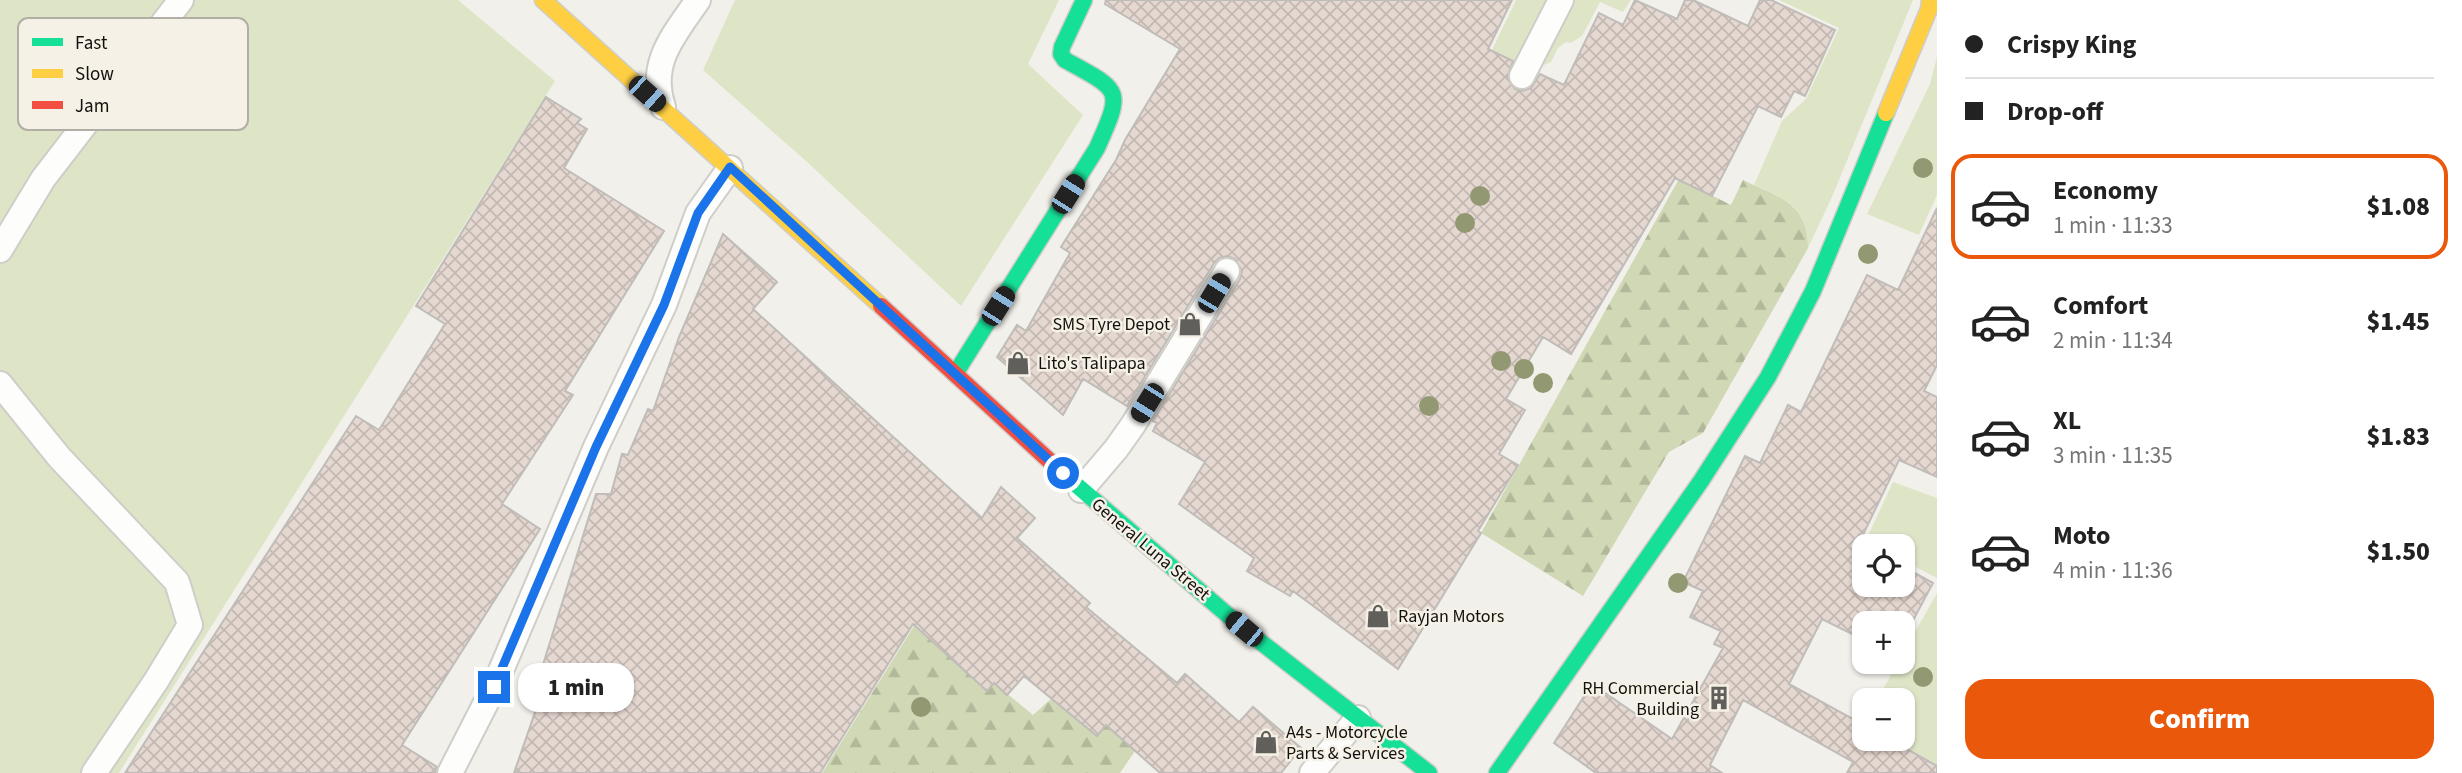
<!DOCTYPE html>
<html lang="en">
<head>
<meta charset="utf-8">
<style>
  body { margin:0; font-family:"Source Sans 3",sans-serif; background:#f2f2f2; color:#222; height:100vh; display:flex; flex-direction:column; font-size:26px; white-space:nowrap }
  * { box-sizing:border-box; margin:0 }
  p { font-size:23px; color:#767676 }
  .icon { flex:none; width:38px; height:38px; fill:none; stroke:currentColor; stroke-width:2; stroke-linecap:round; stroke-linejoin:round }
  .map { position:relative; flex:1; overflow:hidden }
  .side { display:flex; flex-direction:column; background:#fff; width:525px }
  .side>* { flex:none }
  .top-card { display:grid; align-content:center; height:154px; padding:0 28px; background:#fff }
  .tools { position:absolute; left:1852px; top:534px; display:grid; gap:14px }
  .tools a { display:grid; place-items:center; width:63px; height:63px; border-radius:14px; background:#fff; box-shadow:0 2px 5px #0004; font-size:35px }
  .end { position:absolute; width:32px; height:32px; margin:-16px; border:9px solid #1a73e8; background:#fff; box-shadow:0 0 0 4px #fff }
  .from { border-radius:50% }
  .bubble { position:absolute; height:49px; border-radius:21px; background:#fff; box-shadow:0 2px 5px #0004; font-size:23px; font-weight:800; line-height:49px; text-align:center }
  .car { position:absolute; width:21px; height:42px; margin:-21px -10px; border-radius:9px; box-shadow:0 0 5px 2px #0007; background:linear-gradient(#222 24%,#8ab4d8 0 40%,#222 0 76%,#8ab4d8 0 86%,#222 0) }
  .top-card b { display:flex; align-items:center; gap:24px; height:66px; font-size:26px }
  .top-card b+b { border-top:2px solid #e0e0e0 }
  .top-card i { width:18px; height:18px; background:#222 }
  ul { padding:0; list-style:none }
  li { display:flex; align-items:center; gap:21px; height:105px; margin:0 14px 10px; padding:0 14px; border:4px solid transparent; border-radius:21px }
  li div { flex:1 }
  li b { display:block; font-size:26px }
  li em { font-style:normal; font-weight:800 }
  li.on { border-color:#ea580c }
  li>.icon { width:63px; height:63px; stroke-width:1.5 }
  .button { display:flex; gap:14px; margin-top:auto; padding:14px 28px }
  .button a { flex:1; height:80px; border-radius:21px; background:#ea580c; color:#fff; font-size:28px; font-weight:800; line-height:80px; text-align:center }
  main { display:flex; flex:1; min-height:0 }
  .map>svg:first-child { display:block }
  .green { fill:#dee5c7 }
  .forest { fill:url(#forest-firs) }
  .building { fill:url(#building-cross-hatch); stroke:#bfbcb9; stroke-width:2 }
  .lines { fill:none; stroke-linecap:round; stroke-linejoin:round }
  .lane-casing { stroke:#cfcdc8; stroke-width:28 }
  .fast-casing { stroke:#cfcdc8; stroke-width:19 }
  .slow-casing { stroke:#cfcdc8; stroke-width:19 }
  .jam-casing { stroke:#cfcdc8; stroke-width:19 }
  .lane { stroke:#fdfdfc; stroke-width:24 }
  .fast { stroke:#16e098; stroke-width:16 }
  .slow { stroke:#ffcf43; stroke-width:16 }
  .jam { stroke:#f24e42; stroke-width:16 }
  .tree { fill:#929872 }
  .route { stroke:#1a73e8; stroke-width:9 }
  .labels { text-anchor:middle; stroke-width:5; stroke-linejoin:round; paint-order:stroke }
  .poi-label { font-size:18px; fill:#13110e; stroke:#f6f1e6; text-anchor:start }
  .street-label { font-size:18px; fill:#13110e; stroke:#f6f1e6 }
  .key { fill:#f6f1e6; stroke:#b2aea5; stroke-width:2 }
  .key-label { font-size:19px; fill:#13110e }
</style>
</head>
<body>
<main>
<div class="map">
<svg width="1937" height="773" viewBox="0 0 1937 773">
  <defs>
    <pattern id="forest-firs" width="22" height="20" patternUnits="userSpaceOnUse" patternTransform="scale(1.75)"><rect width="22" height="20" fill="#d0d8b5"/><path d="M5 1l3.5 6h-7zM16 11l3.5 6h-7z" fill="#b2b89a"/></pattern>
    <pattern id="building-cross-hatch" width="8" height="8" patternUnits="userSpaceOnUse" patternTransform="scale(1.75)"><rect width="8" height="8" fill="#e5d8d1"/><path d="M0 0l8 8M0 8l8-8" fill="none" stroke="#c4b8b2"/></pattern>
  </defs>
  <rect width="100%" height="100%" fill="#f2f0ea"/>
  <path class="green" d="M0,0H458L555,81L119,773H0Z
    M735,0H1059L1028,64L1083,115L961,306L806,161L703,70Z
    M1516,0H1631L1623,12L1600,2L1582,36L1571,43L1566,42L1558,48L1551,62L1537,68L1525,90L1483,69Z
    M1779,0H1913L1832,197L1808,248C1808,208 1787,199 1754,185L1782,121L1806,99L1839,28Z
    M1937,57V195L1919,235L1867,214L1930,84Z
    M1893,482L1937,498V578L1902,560V546H1873L1865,542Z
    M1937,593V766L1887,739L1902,738V700H1877L1898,662H1902V655Z"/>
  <path class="forest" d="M1679,179L1731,205L1743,180C1778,197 1808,202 1808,248L1703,433L1669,452L1583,596L1481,533Z
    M914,626L987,691L994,683L1033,715L1052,698L1107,724L1135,751L1120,773H822Z"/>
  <path class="building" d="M1106,0H1512L1488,49L1513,61L1507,77L1515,89L1522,91L1531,88L1540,74L1564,85L1599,13L1623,25L1635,0L1677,19L1685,0H1693L1748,26L1760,0H1771L1835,30L1805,96L1794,91L1781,117L1758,106L1712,196L1675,178L1571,354L1543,337L1506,399L1525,410L1499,454L1518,465L1478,531L1481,533L1398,669L1293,591L1290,596L1247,571L1254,558L1179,504L1205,462L1153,431L1157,423L1153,421L1240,279L1242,271L1235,259L1227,256L1219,258L1214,263L1127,406L1083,379L1063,415L997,357L1017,325L1026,331L1070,253L1061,247L1116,160L1125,140L1180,49L1105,4Z
    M546,97L581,119L577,123L587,129L564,168L664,231L565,391L573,395L502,504L540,529L402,745L437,767L435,773H125L356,416L379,430L445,324L416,306Z
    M1937,208V365L1924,391L1937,397V477L1899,460L1859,543L1864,546V584H1902V566L1933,583L1902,641V623H1864V640L1822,619L1789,684L1864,725V738H1887L1937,766V773H1847L1853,762L1743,700L1710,765L1722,773H1596L1554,743L1592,684L1672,739L1723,648L1714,644L1721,631L1690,617L1703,591L1683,582L1745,456L1760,463L1788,405L1801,412L1867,275L1898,290Z
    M723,234L777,282L753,309L982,518L1001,487L1035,518L1017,538L1090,603L1086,607L1177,683L1185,674L1239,722L1253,707L1301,748L1281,773H1160L1106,725L1097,736L1024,676L1007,695L994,683L987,691L913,624L820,773H514L550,669L542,668L596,494H611L622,454L628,455L648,409L653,411L679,337Z"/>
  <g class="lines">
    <g class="lane-casing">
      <path id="lane" d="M1522,76L1561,0
        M663,107C648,63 674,35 698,0
        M0,250L43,179L181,0
        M0,384L59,457L177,582L190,625L156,681L94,773
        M1081,490L1116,449L1133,425L1227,271
        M450,773L494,687L596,447L664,305L698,213L730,168
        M1312,773L1358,718"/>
    </g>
    <g class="fast-casing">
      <path id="fast" d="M955,374L1097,148C1124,88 1121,91 1065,60L1061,54L1062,47L1084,0
        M1066,476L1244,629L1429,773
        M1497,773L1701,481L1768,377L1813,291L1886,113"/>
    </g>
    <g class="slow-casing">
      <path id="slow" d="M543,0L881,306
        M1886,113L1929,9L1930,0"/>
    </g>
    <g class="jam-casing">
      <path id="jam" d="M881,306L1066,476"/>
    </g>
    <use href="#lane" class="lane"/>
    <use href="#fast" class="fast"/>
    <use href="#slow" class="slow"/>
    <use href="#jam" class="jam"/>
  </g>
  <g class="tree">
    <circle cx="1923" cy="168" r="10"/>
    <circle cx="1480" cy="196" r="10"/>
    <circle cx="1465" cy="223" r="10"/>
    <circle cx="1868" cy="254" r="10"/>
    <circle cx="1501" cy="361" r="10"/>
    <circle cx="1524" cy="369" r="10"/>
    <circle cx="1543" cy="383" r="10"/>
    <circle cx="1429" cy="406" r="10"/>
    <circle cx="1678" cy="583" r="10"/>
    <circle cx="1923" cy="677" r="10"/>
    <circle cx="921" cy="707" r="10"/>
  </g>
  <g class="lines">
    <path class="route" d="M494,687L596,447L664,305L698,213L730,167L1063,473"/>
  </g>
  <defs>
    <g id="shop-bare" transform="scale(1.89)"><path d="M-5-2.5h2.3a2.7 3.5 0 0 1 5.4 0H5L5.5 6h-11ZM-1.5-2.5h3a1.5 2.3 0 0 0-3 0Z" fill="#615f5b" stroke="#f6f1e6" stroke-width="2.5" paint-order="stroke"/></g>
    <g id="building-bare" transform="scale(1.89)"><path d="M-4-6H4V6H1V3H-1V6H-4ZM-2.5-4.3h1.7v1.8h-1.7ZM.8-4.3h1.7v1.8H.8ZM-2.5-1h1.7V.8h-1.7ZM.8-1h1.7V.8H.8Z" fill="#615f5b" stroke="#f6f1e6" stroke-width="2.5" paint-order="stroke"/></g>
  </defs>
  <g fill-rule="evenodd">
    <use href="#shop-bare" x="1190" y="324"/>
    <use href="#shop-bare" x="1018" y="363"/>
    <use href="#shop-bare" x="1378" y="616"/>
    <use href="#building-bare" x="1719" y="698"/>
    <use href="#shop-bare" x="1266" y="742"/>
  </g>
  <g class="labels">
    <g class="poi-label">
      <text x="1170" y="330" text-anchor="end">SMS Tyre Depot</text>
      <text x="1038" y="369">Lito's Talipapa</text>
      <text x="1398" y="622">Rayjan Motors</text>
      <text x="1699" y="694" text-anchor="end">RH Commercial<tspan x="1699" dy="21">Building</tspan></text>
      <text x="1286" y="738">A4s - Motorcycle<tspan x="1286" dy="21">Parts &amp; Services</tspan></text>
    </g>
    <g class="street-label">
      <text transform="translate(1151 549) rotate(40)" y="6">General Luna Street</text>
    </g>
  </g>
  <rect x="18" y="18" width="230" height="112" rx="10" class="key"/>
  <rect x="32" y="38" width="31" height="8" fill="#16e098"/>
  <rect x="32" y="69" width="31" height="9" fill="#ffcf43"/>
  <rect x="32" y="101" width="31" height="8" fill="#f24e42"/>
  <g class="key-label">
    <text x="75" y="49">Fast</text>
    <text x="75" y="80">Slow</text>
    <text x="75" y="112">Jam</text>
  </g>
</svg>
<div class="tools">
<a><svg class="icon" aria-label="locate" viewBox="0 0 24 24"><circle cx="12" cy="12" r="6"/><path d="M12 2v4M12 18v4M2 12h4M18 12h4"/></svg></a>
<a>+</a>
<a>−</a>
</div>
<i class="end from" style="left:1063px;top:473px"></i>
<i class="end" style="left:494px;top:687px"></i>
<div class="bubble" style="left:518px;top:663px;width:116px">1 min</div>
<i class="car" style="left:647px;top:94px;rotate:132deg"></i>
<i class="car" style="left:1068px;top:194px;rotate:32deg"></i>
<i class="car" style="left:1214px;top:293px;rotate:31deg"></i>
<i class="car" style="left:998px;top:306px;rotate:32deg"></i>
<i class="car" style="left:1147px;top:403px;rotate:212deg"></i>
<i class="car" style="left:1244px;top:629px;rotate:310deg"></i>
</div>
<section class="side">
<div class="top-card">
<b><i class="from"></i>Crispy King</b>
<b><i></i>Drop-off</b>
</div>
<ul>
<li class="on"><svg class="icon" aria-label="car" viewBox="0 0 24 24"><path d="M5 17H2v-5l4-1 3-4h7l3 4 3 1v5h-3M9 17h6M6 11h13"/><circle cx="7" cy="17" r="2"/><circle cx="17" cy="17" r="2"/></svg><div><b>Economy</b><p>1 min · 11:33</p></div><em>$1.08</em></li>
<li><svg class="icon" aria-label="car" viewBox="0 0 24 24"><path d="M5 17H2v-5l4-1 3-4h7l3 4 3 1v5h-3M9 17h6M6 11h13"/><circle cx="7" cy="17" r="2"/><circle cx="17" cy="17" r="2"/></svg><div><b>Comfort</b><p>2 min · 11:34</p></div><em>$1.45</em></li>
<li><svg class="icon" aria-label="car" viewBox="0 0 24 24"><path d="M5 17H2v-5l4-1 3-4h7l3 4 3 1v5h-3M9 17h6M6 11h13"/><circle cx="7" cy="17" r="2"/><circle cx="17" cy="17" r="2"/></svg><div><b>XL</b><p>3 min · 11:35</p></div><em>$1.83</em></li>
<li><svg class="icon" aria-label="car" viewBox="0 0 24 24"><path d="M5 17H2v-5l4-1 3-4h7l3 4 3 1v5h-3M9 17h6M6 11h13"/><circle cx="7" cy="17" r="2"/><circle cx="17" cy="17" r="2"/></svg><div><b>Moto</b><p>4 min · 11:36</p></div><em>$1.50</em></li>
</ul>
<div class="button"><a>Confirm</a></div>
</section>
</main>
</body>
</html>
